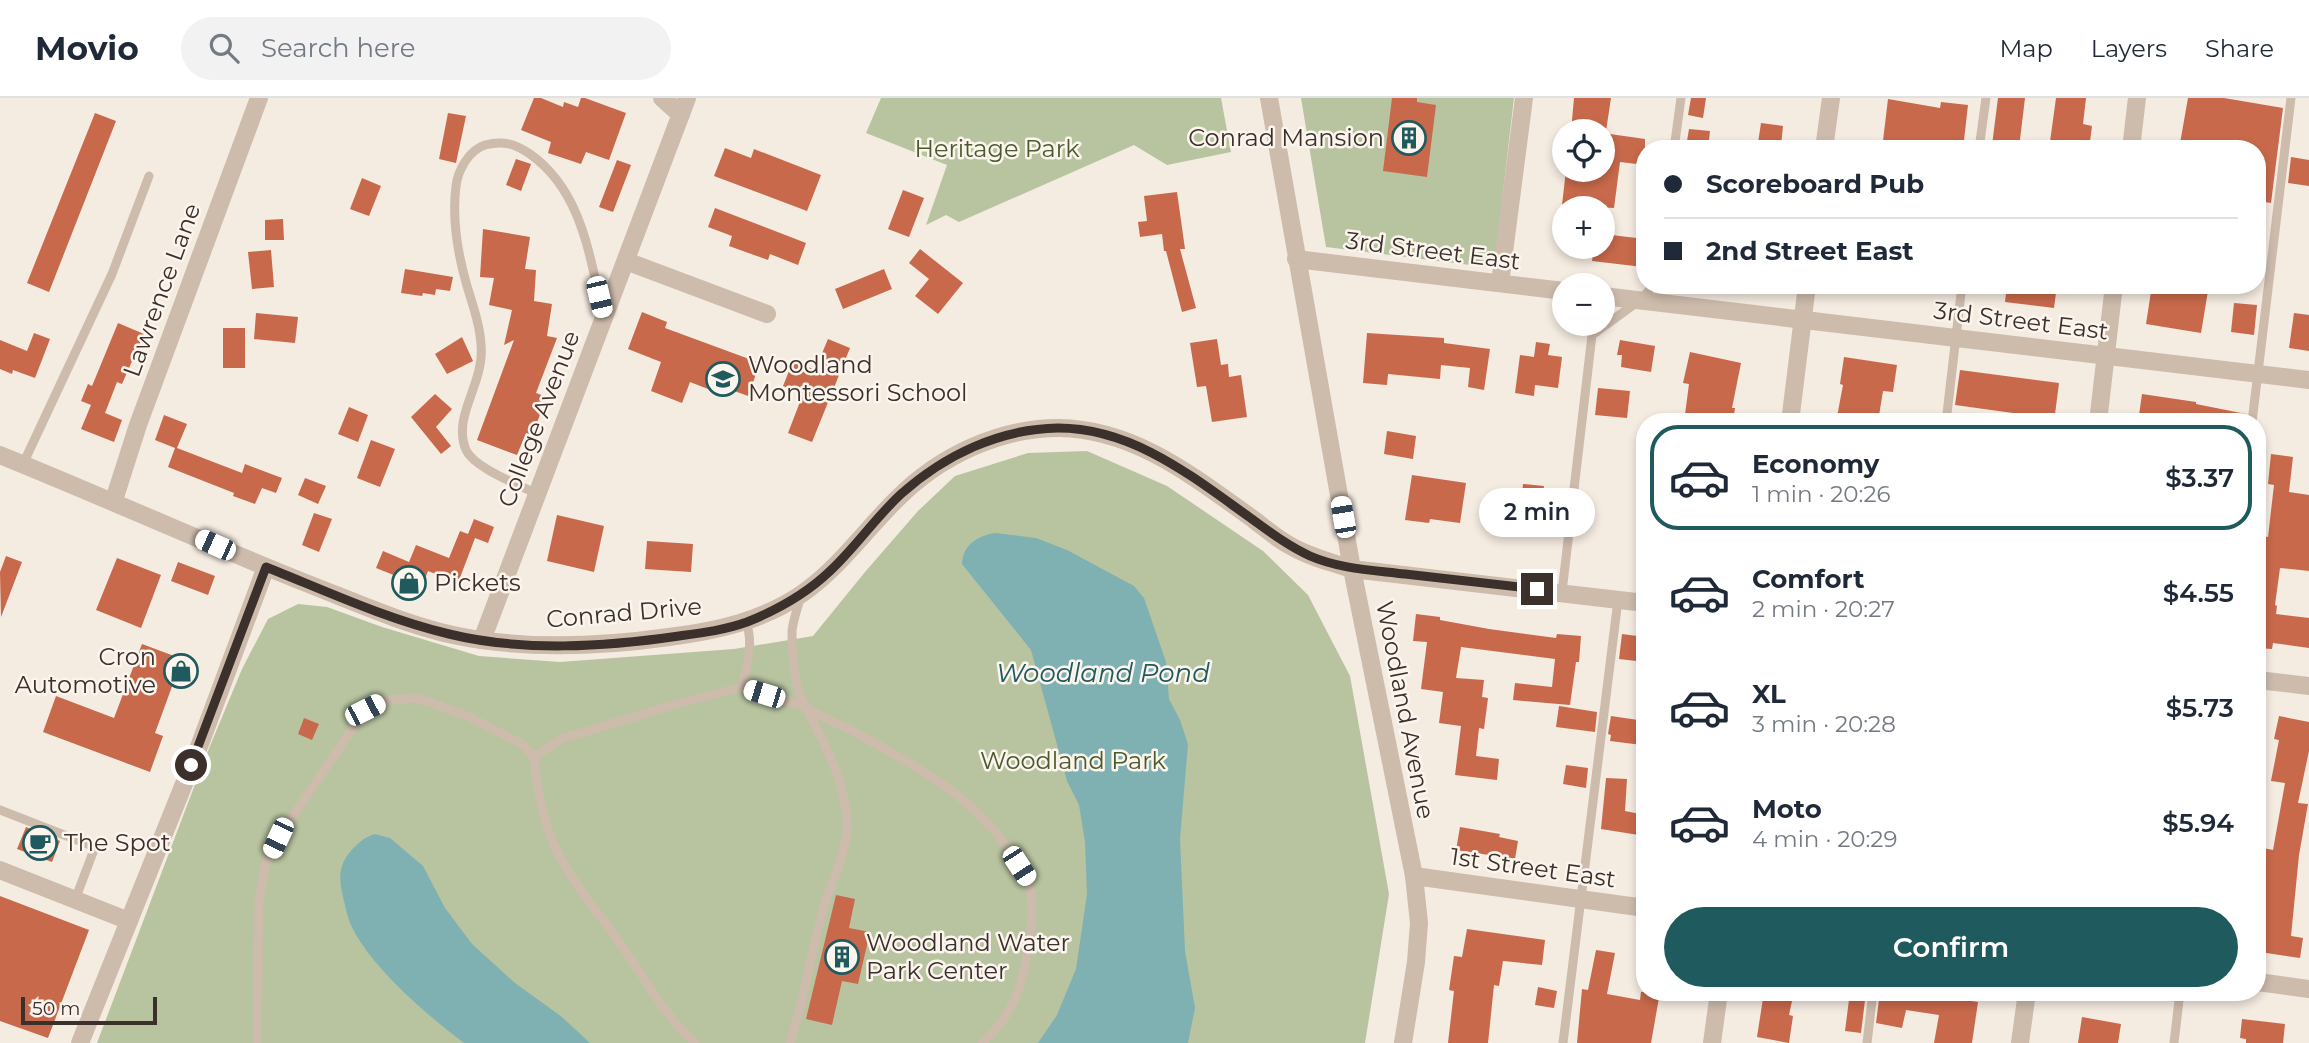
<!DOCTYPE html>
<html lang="en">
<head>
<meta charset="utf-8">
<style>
  body { margin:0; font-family:Montserrat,sans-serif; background:#f2f2f3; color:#1f2937; height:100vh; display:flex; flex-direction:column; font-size:26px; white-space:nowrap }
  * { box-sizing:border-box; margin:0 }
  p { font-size:23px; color:#747a83 }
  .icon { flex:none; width:38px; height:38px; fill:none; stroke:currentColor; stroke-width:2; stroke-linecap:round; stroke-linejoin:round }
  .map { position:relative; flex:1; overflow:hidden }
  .drawer { position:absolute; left:1636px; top:315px; width:630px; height:588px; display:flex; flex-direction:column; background:#fff; border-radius:28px; box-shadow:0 4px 10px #0003 }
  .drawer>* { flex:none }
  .top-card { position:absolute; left:1636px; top:42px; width:630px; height:154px; border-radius:28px; box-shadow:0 4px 10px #0003; display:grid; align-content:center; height:154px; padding:0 28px; background:#fff }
  .tools { position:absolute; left:1552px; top:21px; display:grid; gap:14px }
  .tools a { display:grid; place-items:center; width:63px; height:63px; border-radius:50%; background:#fff; box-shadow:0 4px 10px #0003; font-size:35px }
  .scale { position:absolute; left:21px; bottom:18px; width:136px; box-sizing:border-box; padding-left:7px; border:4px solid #3b302b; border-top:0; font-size:19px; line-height:24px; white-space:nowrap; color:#3b302b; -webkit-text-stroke:5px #fbf5ee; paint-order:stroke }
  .end { position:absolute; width:32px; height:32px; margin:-16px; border:9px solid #3b302b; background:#fff; box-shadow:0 0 0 4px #fff }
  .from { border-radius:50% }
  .bubble { position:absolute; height:49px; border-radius:24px; background:#fff; box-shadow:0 4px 10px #0003; font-size:23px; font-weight:600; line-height:49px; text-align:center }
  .car { position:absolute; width:21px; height:42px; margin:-21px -10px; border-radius:9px; box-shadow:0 0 5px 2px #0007; background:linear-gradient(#fff 24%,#345 0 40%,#fff 0 76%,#345 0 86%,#fff 0) }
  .top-card b { display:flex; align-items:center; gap:24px; height:66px; font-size:26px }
  .top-card b+b { border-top:2px solid #e0e1e3 }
  .top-card i { width:18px; height:18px; background:#1f2937 }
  ul { padding:12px 0 0; list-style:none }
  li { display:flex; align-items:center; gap:21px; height:105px; margin:0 14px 10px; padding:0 14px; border:4px solid transparent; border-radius:28px }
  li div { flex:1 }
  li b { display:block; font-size:26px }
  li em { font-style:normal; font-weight:600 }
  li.current { border-color:#1f5a5e }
  li>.icon { width:63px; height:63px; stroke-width:1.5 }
  .button { display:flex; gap:14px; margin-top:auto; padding:14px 28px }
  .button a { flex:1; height:80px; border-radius:42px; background:#1f5a5e; color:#fff; font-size:28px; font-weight:600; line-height:80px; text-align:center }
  header { display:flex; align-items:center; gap:42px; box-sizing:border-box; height:98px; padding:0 35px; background:#fff; border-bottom:2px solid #e0e1e3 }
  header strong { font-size:33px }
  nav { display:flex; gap:38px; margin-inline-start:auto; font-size:24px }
  .search { width:490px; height:63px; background:#f2f2f3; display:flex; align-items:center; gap:18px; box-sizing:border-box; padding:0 24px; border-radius:38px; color:#747a83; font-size:26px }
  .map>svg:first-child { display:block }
  .green { fill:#b8c4a0 }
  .water { fill:#7fb0b2 }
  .building { fill:#c8694b }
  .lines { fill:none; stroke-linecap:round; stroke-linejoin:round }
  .service { stroke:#cdbbac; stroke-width:9 }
  .minor { stroke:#cdbbac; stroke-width:18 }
  .tertiary { stroke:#cdbbac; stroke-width:18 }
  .route { stroke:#3b302b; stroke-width:9 }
  .labels { text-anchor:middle; stroke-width:5; stroke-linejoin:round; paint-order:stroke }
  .poi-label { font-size:24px; fill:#3b302b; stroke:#fbf5ee; text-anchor:start }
  .park-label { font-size:24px; fill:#4a5a2e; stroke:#fbf5ee }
  .street-label { font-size:24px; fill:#3b302b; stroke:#fbf5ee }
  .water-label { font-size:26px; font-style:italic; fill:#1f5a5e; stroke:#fbf5ee }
</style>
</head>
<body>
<header>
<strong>Movio</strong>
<div class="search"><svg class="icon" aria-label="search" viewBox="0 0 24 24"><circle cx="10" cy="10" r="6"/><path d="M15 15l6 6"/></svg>Search here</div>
<nav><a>Map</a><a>Layers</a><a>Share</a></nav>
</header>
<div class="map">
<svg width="2309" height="945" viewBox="0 0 2309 945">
  <rect width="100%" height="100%" fill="#f4ebe1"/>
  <path class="green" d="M881,0H1221L1231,54L1167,67L1134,47L959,124L946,117L926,127L947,67L866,35Z
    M1301,0H1514L1494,170L1326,149Z
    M1087,353L1167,388L1263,453L1308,497L1350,578L1389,796L1365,945H97L205,660L242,571L268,521L298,506L327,509L382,529L479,558L560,564L734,551L813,538L865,474L918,413L955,378L1028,355Z"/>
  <path class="water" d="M995,435L1036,440L1067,452L1134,488L1144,500L1166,564L1169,601L1180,622L1188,646L1180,741L1185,853L1195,910L1188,945H1038L1057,917L1076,871L1087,796L1085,744L1079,707L1067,683L1031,552L962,466C963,446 978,438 995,435Z
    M375,736L390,740L423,768L445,810L472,846L515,885L562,919L590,945H464C427,917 369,868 350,825C347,817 345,807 343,799C339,782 338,768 350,754C358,745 363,740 375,736Z"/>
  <path class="building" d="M534,0H541L563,9L564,4L578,9L581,0H585L626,15L609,62L586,54L581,66L548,55L551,44L521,32Z
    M1392,0H1417V4L1436,7L1427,79L1383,73Z
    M1574,0H1611L1606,33H1571Z
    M1691,0H1706L1703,20L1688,17Z
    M1998,0H2025L2019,50L1992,47Z
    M2056,0H2086L2083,26L2092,28L2089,51H2049Z
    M2188,0H2224L2283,10L2271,105L2258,103V51H2179Z
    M1888,1L1940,10L1941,4L1968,7L1963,51H1882Z
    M95,15L116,23L49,194L27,185Z
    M448,15L466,18L456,65L439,61Z
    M1761,25L1783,28L1781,48L1758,45Z
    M1689,31L1710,33L1708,51L1686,49Z
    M1603,35L1645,41V67L1620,64L1614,110L1562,107L1566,72L1603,75Z
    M725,50L751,60L754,51L821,77L807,113L714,78Z
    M2291,59L2309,62V88L2288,85Z
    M516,61L531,66L521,93L506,87Z
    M617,62L631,67L613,114L599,109Z
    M362,80L381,88L369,118L350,111Z
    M903,92L924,100L909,139L888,131Z
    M1177,94L1185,151H1180L1196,210L1182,214L1166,153H1164L1162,136L1140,139L1138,124L1147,123L1144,98Z
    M715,110L806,145L798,167L770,156L768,162L729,148L732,138L708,129Z
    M283,121L284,142H265V122Z
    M483,131L530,139L525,171L536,172L534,203L552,206L547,238L557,240L536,295L547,299L532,337L526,335L517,357L477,342L514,242L504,247L512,212L489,207L494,180L480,179Z
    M1603,136L1645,141L1643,169L1592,163L1594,149H1603Z
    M920,151L963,185L938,216L915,198L929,181L909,165Z
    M271,152L274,189L252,191L248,154Z
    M405,171L453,179L450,193L436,191L435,197L423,195L422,198L401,195Z
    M884,171L892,191L843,211L835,191Z
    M2007,187H2057L2054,210L2005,204Z
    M2152,187H2209L2201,235L2146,226Z
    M2234,205L2257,207L2254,237L2231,234Z
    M642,214L667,224L665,230L760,265L748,298L710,284L708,291L690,284L682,305L651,293L661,264L628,251Z
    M256,215L298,219L295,245L254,241Z
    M2294,215L2309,217V253L2289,250Z
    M118,225L144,236L122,286L117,284L105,315L122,322L114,344L81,331L91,307L81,303L88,286L92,288Z
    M223,230H245V270H223Z
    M34,235L50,241L35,280L13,272L12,276L0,271V242L27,253Z
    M1367,235L1444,240V245L1490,251L1484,292L1468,289L1470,270L1441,267L1440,281L1388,276L1387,287L1363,285Z
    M462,239L473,263L447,276L435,256Z
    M828,241L850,250L812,344L788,335L803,296L783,288L793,263L815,272Z
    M1217,241L1221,267L1228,266L1229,279L1241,277L1247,319L1212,324L1206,288L1197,289L1190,245Z
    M1620,242L1655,248L1651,274L1621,269L1622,257H1617Z
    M1536,244L1550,246L1548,257L1562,259L1558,290L1535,287L1534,298L1515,295L1520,257L1534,259Z
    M1690,254L1741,265L1732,310H1735L1733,324H1684L1689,286L1683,285Z
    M1844,259L1897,267L1893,294L1883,293L1878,324H1836L1843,287L1840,286Z
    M1960,272L2059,285L2054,324H2012L2013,315L1955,307Z
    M1598,290L1630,293L1627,320L1595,317Z
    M435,296L452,311L436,329L451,348L441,356L411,319Z
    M2142,296L2196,304V306L2246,316L2245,324H2201L2179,321L2178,324H2138Z
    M349,309L368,317L358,344L338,336Z
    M164,317L187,326L177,350L242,375L245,366L282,380L276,395L262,390L255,406L233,398L234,395L168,369L175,350L155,342Z
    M1387,333L1416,338L1413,361L1384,356Z
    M371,342L395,351L380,389L357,380Z
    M2271,356L2293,359L2289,394L2309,397V473L2280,470L2275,507L2277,508L2276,516L2309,520V550L2273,545L2272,551L2258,550L2263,494L2258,493V470L2262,438L2268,439L2274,387L2268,386Z
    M1412,377L1466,385L1460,425L1430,421L1429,425L1405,422Z
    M305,380L326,388L318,406L298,397Z
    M1523,386L1544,388L1540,426L1519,424Z
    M314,415L332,421L319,454L302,447Z
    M557,417L604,428L594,474L547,463Z
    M474,421L494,429L488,445L475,440L458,485L428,473L419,496L398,488L401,480L376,470L383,453L409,464L416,447L449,460L460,433L468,436Z
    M647,443L693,446L691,474L645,471Z
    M6,458L22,464L1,519L0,474Z
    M117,460L161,477L141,530L96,512Z
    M178,464L215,478L208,497L171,483Z
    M1416,516L1440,519V522L1489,531L1556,540L1557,536L1581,538L1579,564H1576L1570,607L1513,602L1515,585L1552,589L1555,561L1461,549L1456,580L1484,582L1482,599L1488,600L1484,631L1479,630L1476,658L1499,661L1497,682L1455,677L1461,628L1439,625L1443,594L1421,591L1427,544L1413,543Z
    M1622,536L1645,539V564L1619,561Z
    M142,546L193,565L185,587L174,583L155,635L163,638L150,674L43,634L56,598L114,620Z
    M1559,608L1597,614L1595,634L1556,629Z
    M1611,618L1645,623L1642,647L1610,643L1611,637L1608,636Z
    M2279,618L2309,624V653L2298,705L2308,706L2299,757L2291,838L2303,840L2300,860L2260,854L2265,818L2258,817V749L2273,752L2285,685L2271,683L2279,642L2274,641Z
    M304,620L319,626L312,642L298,636Z
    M1566,667L1588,670L1586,690L1563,686Z
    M1606,680L1627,681L1625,713L1645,717V738L1601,731Z
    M26,729L60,743L52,764L17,751Z
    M1460,729L1500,736L1499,739L1518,743L1515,761L1456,752Z
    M836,797L855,801L849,830L870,834L858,886L842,883L832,927L806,921Z
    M0,798L89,832L48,940L0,923Z
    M1467,831L1545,842L1542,867L1503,863L1499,888L1494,887L1488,945H1448L1454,893L1449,892L1454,858L1462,859Z
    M1596,852L1615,855L1607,896L1640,902L1641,894H1660L1651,945H1577L1582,891L1588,892Z
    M1538,889L1557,893L1554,910L1535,907Z
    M1764,894H1794L1789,917L1793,918L1789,945L1757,939Z
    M1850,894H1866L1861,935L1845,933Z
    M1880,894H1914L1978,904L1972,945H1934L1939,917L1906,912L1902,930L1876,925Z
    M2082,919L2121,926L2118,945H2078Z
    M2242,921L2285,926L2283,945H2246V941L2240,940Z"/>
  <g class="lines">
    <path class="service" d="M1674,51L1681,0
      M1979,51L1986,0
      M1946,324L1962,187
      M2252,324L2291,0
      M23,366L112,176L149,78
      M537,396C520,387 474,370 466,352C453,321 479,291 481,260C483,236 474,211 467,188C458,157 452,120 456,88C458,72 469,52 485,47C503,42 515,46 530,56C582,93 589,157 603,215
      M1562,494L1592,237L1640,202L1654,187
      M801,497C798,509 793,522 792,533C792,551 794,598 808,610C821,620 841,626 855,634C916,669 973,696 1012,757C1017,764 1023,772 1026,779C1035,798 1032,828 1029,847C1023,886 1013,919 982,945
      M742,589C747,568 754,545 746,524
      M534,659C537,689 543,725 557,753C575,790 604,821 627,855C649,887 666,919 695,945
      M0,712L95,749L75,802
      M257,945L259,802L265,767L278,740L365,612L386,602L418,600L470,619L522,646L534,659L561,641L680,605L742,589L806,609C824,646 845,682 847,723C849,750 829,789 822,816C810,859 804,903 790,945
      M1563,945L1618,502
      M1867,945L1873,894
      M2174,945L2180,894"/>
    <path class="minor" d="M662,0L681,17
      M1824,51L1831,0
      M2131,51L2137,0
      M1296,161L1564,193
      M626,163L767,216
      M1500,185L1524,0
      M1603,198L2309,282
      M1790,324L1807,187
      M2098,324L2114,187
      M114,402L138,327L259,0
      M482,542L687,0
      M0,772L129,823
      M1414,778L1645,810
      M2258,884L2309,891
      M1712,945L1719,894"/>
    <path class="tertiary" d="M1269,0L1352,471L1414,778L1419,825L1416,864L1403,945
      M0,357C104,399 207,446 311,487C357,505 404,526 453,537C523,552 598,549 669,539C716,533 763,523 803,495C840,469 866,431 898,400C940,358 999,330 1059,330C1135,331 1194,379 1253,421C1265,430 1276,440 1289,447C1309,459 1331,464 1352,471L1645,505
      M2258,582L2309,588
      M80,945L200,646L266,469
      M2020,945L2027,894"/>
  </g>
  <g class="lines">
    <path class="route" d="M191,667L266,469C326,493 386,521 449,536C523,554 604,549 679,538C701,535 725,532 747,524C777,512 806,496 830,473C855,450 875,420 901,396C945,357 999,331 1058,330C1131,330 1189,376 1245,416C1266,431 1286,447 1310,458C1340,471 1372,472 1405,476C1449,481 1493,486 1537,491"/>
  </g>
  <defs>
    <g id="building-ring" transform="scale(1.75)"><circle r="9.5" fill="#fbf5ee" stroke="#1f5a5e" stroke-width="1.5"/><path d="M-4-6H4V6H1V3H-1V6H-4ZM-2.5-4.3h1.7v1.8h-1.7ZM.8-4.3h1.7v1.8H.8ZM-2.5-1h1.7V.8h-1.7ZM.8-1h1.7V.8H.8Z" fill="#1f5a5e"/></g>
    <g id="school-ring" transform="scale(1.75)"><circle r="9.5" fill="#fbf5ee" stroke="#1f5a5e" stroke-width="1.5"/><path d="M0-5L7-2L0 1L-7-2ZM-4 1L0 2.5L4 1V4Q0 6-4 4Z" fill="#1f5a5e"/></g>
    <g id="shop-ring" transform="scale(1.75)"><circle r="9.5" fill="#fbf5ee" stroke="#1f5a5e" stroke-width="1.5"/><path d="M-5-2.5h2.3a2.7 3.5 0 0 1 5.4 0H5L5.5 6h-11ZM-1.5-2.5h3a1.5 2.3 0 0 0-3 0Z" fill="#1f5a5e"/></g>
    <g id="cafe-ring" transform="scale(1.75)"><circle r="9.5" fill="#fbf5ee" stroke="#1f5a5e" stroke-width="1.5"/><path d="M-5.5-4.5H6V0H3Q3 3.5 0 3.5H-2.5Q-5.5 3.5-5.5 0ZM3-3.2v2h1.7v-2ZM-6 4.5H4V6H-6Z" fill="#1f5a5e"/></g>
  </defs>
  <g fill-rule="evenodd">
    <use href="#building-ring" x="1409" y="40"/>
    <use href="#school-ring" x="723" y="281"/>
    <use href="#shop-ring" x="409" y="485"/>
    <use href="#shop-ring" x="181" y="573"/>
    <use href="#cafe-ring" x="40" y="745"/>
    <use href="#building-ring" x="842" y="859"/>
  </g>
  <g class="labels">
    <g class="poi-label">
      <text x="1384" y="48" text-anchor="end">Conrad Mansion</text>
      <text x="748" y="275">Woodland<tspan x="748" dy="28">Montessori School</tspan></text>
      <text x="434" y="493">Pickets</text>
      <text x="156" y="567" text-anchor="end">Cron<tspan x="156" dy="28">Automotive</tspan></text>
      <text x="64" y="753">The Spot</text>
      <text x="866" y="853">Woodland Water<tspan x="866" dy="28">Park Center</tspan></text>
    </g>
    <g class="park-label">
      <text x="997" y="59">Heritage Park</text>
      <text x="1073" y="671">Woodland Park</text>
    </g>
    <g class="street-label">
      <text transform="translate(1433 153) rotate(7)" y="8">3rd Street East</text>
      <text transform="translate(162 192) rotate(-70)" y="8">Lawrence Lane</text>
      <text transform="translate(2021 223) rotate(7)" y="8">3rd Street East</text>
      <text transform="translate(539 321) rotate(-69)" y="8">College Avenue</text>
      <text transform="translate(624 515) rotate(-5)" y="8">Conrad Drive</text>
      <text transform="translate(1405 612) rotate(79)" y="8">Woodland Avenue</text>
      <text transform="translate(1533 770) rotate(8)" y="8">1st Street East</text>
    </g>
    <g class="water-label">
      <text x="1103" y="584">Woodland Pond</text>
    </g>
  </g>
</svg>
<div class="tools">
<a><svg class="icon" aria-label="locate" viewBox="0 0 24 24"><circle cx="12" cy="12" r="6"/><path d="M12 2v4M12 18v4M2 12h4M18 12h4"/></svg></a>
<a>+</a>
<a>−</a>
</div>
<div class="scale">50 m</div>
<i class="end from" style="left:191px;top:667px"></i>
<i class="end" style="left:1537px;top:491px"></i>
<div class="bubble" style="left:1479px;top:390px;width:116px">2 min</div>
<i class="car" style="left:599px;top:199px;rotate:167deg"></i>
<i class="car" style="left:1343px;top:419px;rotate:350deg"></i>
<i class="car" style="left:215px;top:447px;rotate:294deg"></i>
<i class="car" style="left:764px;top:596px;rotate:287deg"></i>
<i class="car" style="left:365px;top:612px;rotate:63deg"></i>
<i class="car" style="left:278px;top:740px;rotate:205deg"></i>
<i class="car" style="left:1019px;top:768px;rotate:147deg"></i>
<div class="top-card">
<b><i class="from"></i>Scoreboard Pub</b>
<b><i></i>2nd Street East</b>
</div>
<section class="drawer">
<ul>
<li class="current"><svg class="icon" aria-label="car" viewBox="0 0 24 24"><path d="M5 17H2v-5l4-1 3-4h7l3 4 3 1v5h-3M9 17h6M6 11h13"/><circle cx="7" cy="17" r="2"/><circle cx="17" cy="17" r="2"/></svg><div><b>Economy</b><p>1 min · 20:26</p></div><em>$3.37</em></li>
<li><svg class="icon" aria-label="car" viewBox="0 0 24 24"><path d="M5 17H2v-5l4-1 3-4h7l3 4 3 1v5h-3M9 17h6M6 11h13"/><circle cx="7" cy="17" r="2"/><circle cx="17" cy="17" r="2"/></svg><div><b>Comfort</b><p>2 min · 20:27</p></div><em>$4.55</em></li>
<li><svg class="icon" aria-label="car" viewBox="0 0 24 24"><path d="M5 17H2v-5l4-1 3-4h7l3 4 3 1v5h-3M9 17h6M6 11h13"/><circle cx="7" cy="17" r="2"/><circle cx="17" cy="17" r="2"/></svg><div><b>XL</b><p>3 min · 20:28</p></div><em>$5.73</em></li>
<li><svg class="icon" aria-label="car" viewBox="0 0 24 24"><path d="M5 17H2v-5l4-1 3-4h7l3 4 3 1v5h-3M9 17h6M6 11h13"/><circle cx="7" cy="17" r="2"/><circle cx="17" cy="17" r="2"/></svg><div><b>Moto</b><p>4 min · 20:29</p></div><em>$5.94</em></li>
</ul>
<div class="button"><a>Confirm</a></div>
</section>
</div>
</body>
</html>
